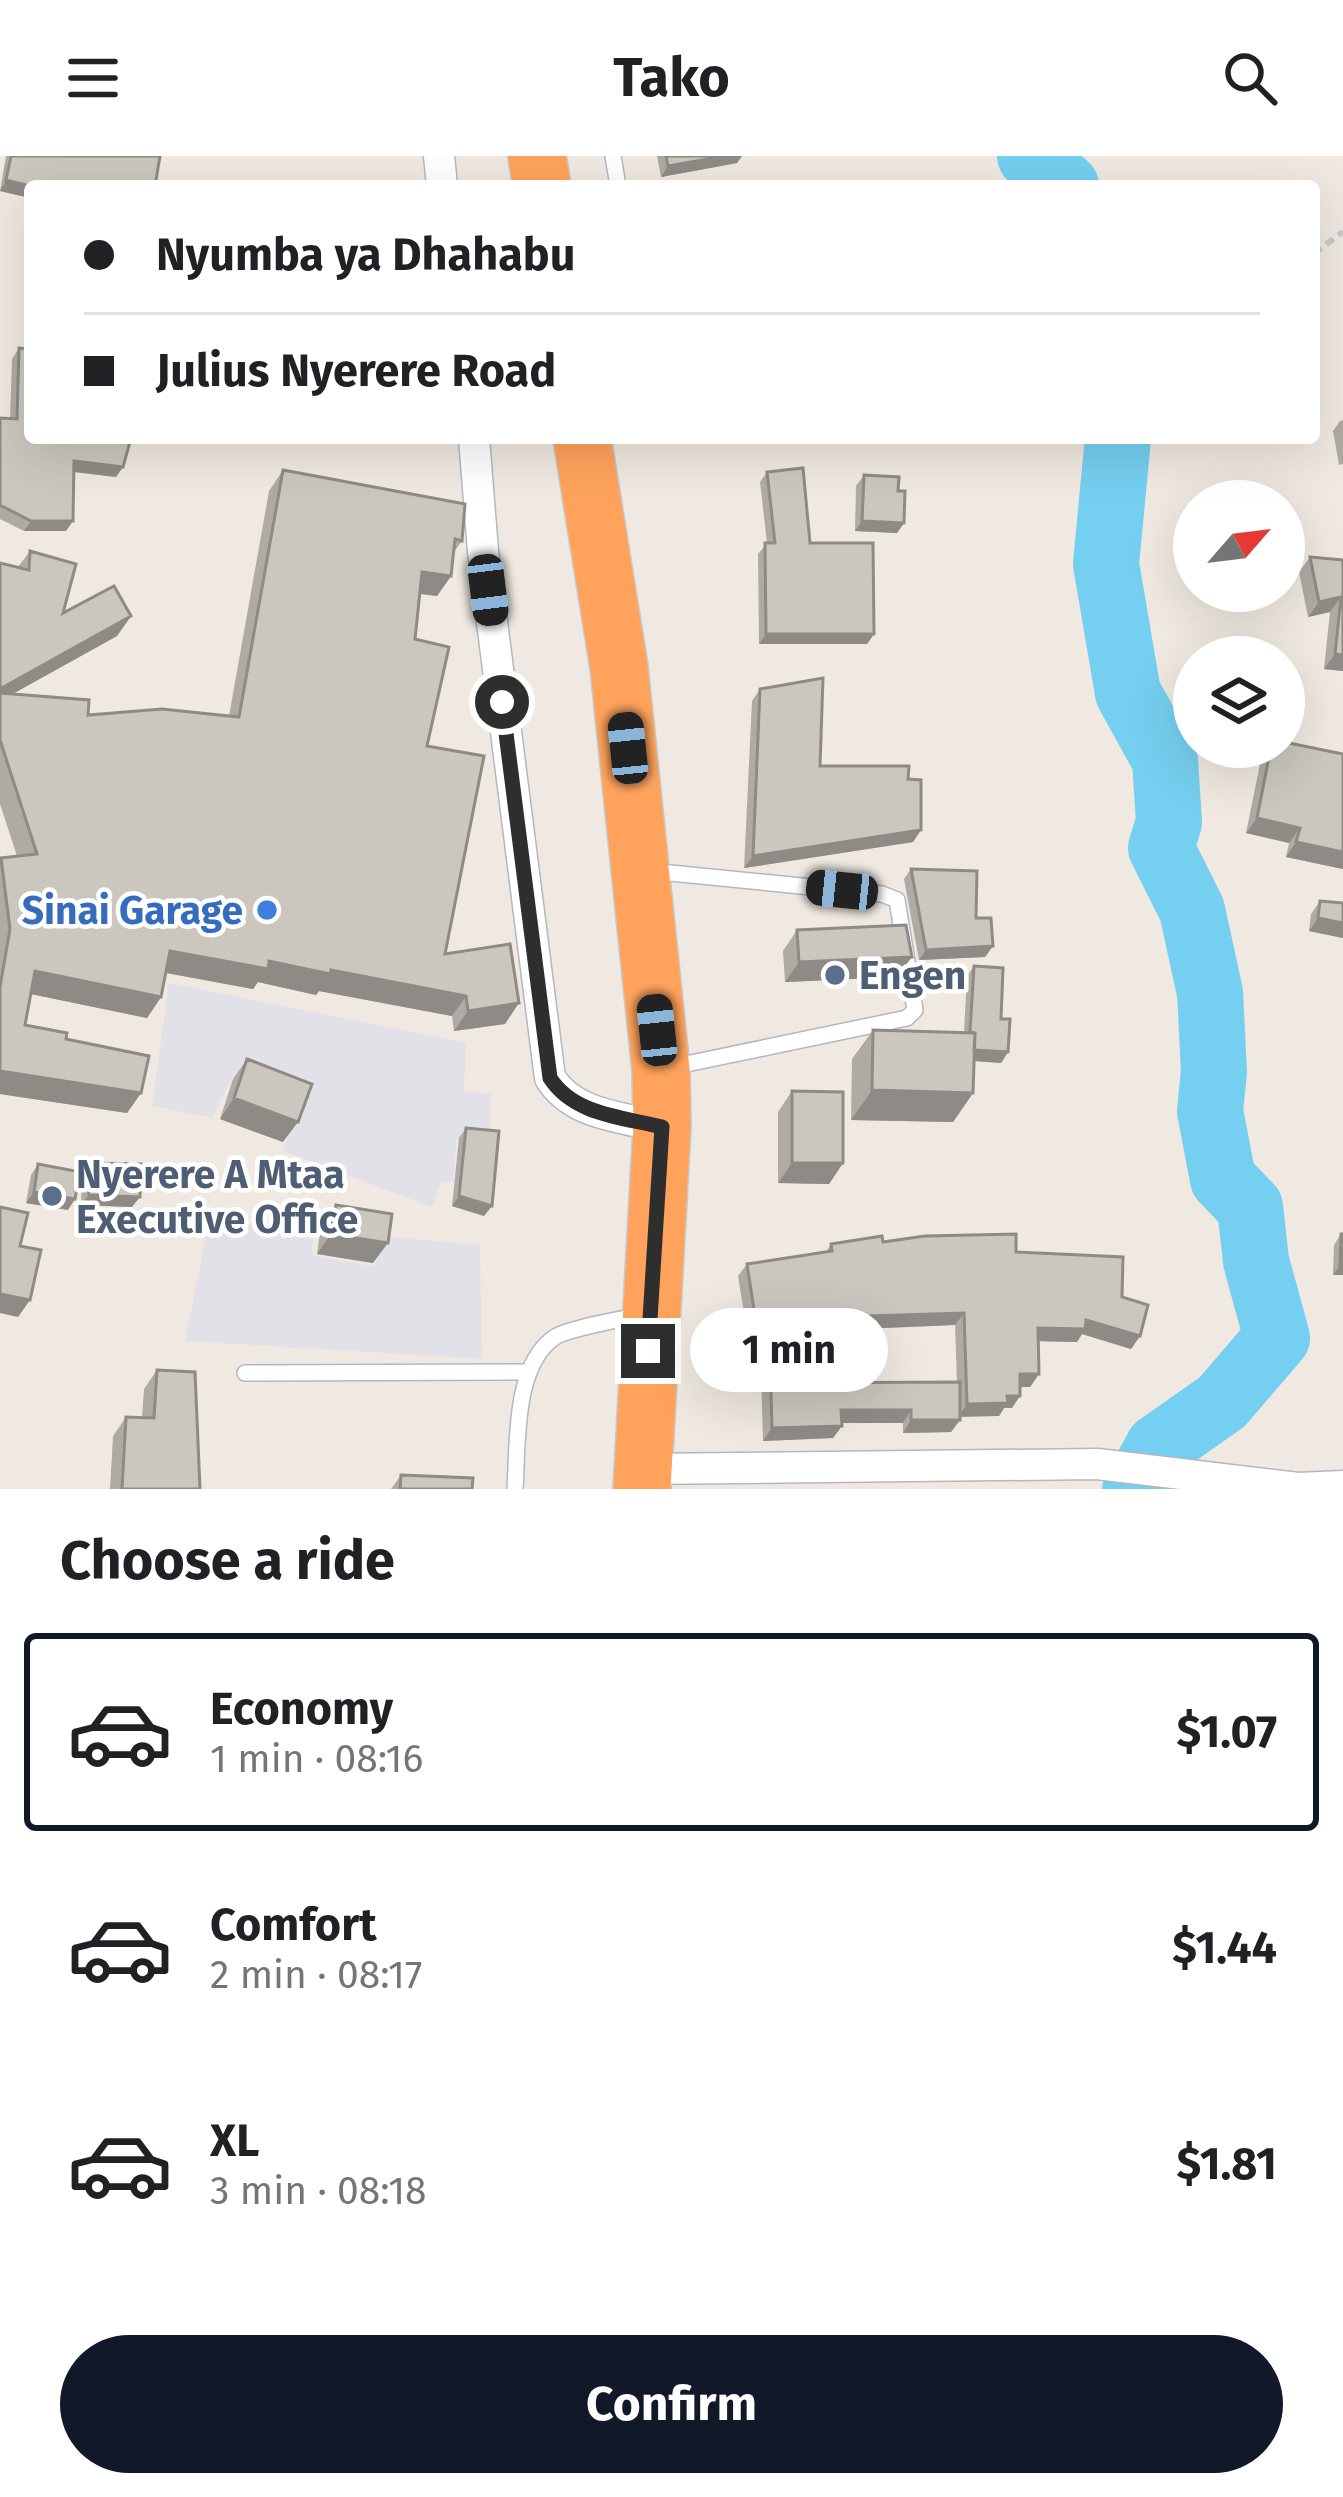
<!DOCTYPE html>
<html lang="en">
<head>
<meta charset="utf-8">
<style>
  body { margin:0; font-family:"Fira Sans",sans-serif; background:#f2f2f2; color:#202124; height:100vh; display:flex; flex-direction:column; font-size:45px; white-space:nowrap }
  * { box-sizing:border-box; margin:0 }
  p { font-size:39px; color:#757577 }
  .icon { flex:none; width:66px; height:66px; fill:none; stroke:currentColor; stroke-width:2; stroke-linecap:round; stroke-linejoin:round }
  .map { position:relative; height:1333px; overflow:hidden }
  .sheet { display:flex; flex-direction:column; background:#fff; flex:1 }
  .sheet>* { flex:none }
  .hud { position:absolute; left:24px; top:24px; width:1296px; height:264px; border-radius:12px; box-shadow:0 12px 48px #0002; display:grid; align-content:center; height:264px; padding:0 60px; background:#fff }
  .needle { width:78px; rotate:62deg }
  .controls { position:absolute; left:1173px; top:324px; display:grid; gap:24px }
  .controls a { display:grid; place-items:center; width:132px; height:132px; border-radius:50%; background:#fff; box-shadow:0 12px 48px #0002; font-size:60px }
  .end { position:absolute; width:54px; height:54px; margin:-27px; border:15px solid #2e2e2e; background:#fff; box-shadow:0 0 0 6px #fff }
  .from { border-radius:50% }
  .bubble { position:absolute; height:84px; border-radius:42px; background:#fff; box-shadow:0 12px 48px #0002; font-size:39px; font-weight:700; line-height:84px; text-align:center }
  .car { position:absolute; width:36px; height:72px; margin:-36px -18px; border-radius:15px; box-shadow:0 0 9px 3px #0007; background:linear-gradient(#222 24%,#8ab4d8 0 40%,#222 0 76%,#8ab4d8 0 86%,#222 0) }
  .hud b { display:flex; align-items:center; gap:42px; height:114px; font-size:45px }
  .hud b+b { border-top:3px solid #e0e0e0 }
  .hud i { width:30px; height:30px; background:#202124 }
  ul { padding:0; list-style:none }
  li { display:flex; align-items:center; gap:36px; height:198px; margin:0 24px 18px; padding:0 36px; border:6px solid transparent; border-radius:12px }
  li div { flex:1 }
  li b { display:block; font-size:45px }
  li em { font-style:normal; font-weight:700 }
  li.current { border-color:#111827 }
  li>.icon { width:108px; height:108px; stroke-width:1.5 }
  h2 { padding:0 60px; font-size:54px; line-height:144px }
  .cta { display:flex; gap:24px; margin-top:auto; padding:24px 60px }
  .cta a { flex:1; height:138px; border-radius:72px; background:#111827; color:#fff; font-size:48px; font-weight:700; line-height:138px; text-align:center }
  header { display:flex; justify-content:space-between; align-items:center; height:156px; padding:0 60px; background:#fff; font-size:54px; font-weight:700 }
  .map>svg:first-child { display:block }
  .industrial { fill:#e3e1e8 }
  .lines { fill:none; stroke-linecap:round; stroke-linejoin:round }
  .river { stroke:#75cff0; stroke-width:66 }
  .lane-casing { stroke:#b4b7c1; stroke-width:18 }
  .street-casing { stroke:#b4b7c1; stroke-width:33 }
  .highway-casing { stroke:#c9c9c9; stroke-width:60 }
  .path { stroke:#c9c9c9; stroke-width:6; stroke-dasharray:9 6; stroke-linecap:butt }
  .lane { stroke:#fff; stroke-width:15 }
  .street { stroke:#fff; stroke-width:30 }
  .highway { stroke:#ffa35c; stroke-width:57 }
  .wall { fill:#afaba4; fill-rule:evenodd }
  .shaded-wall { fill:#8e8b86 }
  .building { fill:#cbc7bf; stroke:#8e8b86; stroke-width:3 }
  .route { stroke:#2e2e2e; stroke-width:15 }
  .shop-dot { fill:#3f7fe0; stroke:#fff; stroke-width:4.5 }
  .service-dot { fill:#5c6f8a; stroke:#fff; stroke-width:4.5 }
  .labels { text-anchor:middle; stroke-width:9; stroke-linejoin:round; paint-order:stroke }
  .shop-label { font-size:39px; font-weight:bold; fill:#366cbe; stroke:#fff; text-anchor:end }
  .service-label { font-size:39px; font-weight:bold; fill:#4e5e75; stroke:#fff; text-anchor:start }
</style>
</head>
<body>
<header><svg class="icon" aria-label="menu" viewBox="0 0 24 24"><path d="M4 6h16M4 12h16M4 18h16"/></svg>Tako<svg class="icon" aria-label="search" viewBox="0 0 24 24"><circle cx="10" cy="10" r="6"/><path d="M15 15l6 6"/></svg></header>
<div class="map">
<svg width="1343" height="1333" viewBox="0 0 1343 1333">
  <rect width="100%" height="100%" fill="#efe9e1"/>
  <path class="industrial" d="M169,827L466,887L464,935L491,938L490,984H456L454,1026H441L432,1051L283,995L300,946L232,921L212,962L152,950Z
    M209,1066L313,1070L312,1099L375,1111L380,1080L480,1089L482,1203L185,1185Z"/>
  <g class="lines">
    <path class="river" d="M1030,0L1066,30
      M1118,282L1106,408L1128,537L1165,604L1169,666L1161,692L1192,754L1210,837L1214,915L1210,955L1223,1023L1250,1051L1256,1105L1277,1182L1222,1246L1158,1291L1135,1333"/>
    <g class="lane-casing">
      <path id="lane" d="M613,0L618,30
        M650,715L882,738L897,744L915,854L907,862L672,911
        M245,1217L528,1216
        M515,1333C518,1289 513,1209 555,1181C569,1172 620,1164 639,1159"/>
    </g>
    <g class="street-casing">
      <path id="street" d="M439,0L442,30
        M474,282L483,395L550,922C573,959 622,961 662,971
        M643,1313L1097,1308L1298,1332L1343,1330"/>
    </g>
    <g class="highway-casing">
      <path id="highway" d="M537,0L542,30
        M582,282L619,511L661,914L662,971L642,1333"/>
    </g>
    <path class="path" d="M1314,97L1343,76"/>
    <use href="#lane" class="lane"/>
    <use href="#street" class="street"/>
    <use href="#highway" class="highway"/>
  </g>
  <path class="wall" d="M6,0H160L30,30V42L0,35Z
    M657,0H742L737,7L661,21Z
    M19,192L30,282L123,311L116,321L74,316L66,375H24L0,363V262L10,263L12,203Z
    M1343,264V308L1339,309L1333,275L1340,265Z
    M283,314L462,385L454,396L451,420L437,440L420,438L415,483L427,590L445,798L505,868L454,875L452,860L319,835L316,839L258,826L253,833L166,817L161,841L147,862L31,838L25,869L66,883L141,937L127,957L0,938V703L17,700L0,648V407L18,411L30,395L63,457L131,460L117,480L12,538L88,559L229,560L269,335Z
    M767,316L810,387L874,478L867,488H759L758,398L767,387L760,326Z
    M864,319L898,335L904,367L897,377L855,375L856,330Z
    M1310,401L1343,404V515L1324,513L1330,456L1308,461L1299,416Z
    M760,533L820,610L908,623L921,674L913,686L744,712L752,545Z
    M1267,591H1284L1343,713L1286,701L1289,687L1246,677L1262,598Z
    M911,713L976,762L993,790L985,801L919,804L904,723Z
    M1320,745L1343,747V782L1309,775L1311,758Z
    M797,774L897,821L785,826L783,795Z
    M974,810L1001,863L1008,896L1001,907L974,905L973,937L953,966L851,964L852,903L873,874L964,876L967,820Z
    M247,903L283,986L220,963L233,923Z
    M792,935L843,1007L829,1028L778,1027V956Z
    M466,972L492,1050L484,1060L452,1050L459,982Z
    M89,1007L132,1051L81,1049L82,1017Z
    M38,1008L68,1054L26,1047L31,1019Z
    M336,1049L373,1107L317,1098L321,1069Z
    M1341,1078H1343V1119H1333L1334,1089Z
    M883,1086L1016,1096L1122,1141L1140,1180L1131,1193L1082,1178L1077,1186L1038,1185L1039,1218L1030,1231H1020L1012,1252H1004L999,1260H960V1264L951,1276L903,1277V1267H842L833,1282L763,1285L761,1218L754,1219L738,1120L747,1108L826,1096L831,1088ZM955,1169L957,1226L781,1227L858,1173Z
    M157,1214L200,1333H110L113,1280L126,1261L142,1262L144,1233Z
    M401,1319L472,1333H391Z"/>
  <path class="shaded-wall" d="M725,0H742L737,7L661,21L668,10Z
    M6,24L30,30V42L0,35Z
    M74,305L123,311L116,321L67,315Z
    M31,365H73L66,375H24Z
    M862,365L904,367L897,377L855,375Z
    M422,416L451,420L437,440L408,436Z
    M1341,441L1330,456L1308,461L1319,446Z
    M131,460L117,480L0,545V533Z
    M766,478H874L867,488H759Z
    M1335,498L1343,499V515L1324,513Z
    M1257,662L1300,672L1289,687L1246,677Z
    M921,674L913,686L744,712L753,700Z
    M1296,686L1343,696V713L1286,701Z
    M1318,762L1343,767V782L1309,775Z
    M993,790L985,801L919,804L926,794Z
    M170,795L331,814L466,840L452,860L319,835L316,839L258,826L253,833L156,815Z
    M912,801L897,821L785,826L799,806Z
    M35,815L161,841L147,862L21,836Z
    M519,847L505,868L454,875L468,855Z
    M969,894L1008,896L1001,907L962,904Z
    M0,915L141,937L127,957L0,938Z
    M872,934L973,937L953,966L851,964Z
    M234,942L298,966L283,986L220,963Z
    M792,1007H843L829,1028L778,1027Z
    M34,1036L75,1043L68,1054L26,1047Z
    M89,1039L140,1041L132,1051L81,1049Z
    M459,1040L492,1050L484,1060L452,1050Z
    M331,1078L388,1087L373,1107L317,1098Z
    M1340,1109H1343V1119H1333Z
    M0,1138L30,1144L18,1161L0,1157Z
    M964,1157L955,1169L858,1173L771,1234V1229L867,1160Z
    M1086,1164L1140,1180L1131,1193L1082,1178L1077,1186L1029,1185L1038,1172Z
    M770,1205L761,1218L754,1219L762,1206Z
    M1020,1218H1039L1030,1231H1011Z
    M1007,1240H1020L1012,1252H1004L999,1260L958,1261L967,1248Z
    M841,1254H911L903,1267H832Z
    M911,1264H960L951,1276L903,1277Z
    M842,1270L833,1282L763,1285L772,1272Z"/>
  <path class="building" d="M11,0H160L155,30H30L6,24Z
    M666,0H725L668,10Z
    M19,192L30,193V282H131L123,311L74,305L73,365H31L0,349V262L17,263Z
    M803,312L810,387H873L874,478H766L765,387H775L767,316Z
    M283,314L465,348L462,385L455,383L451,420L422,416L415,483L449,491L427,590L484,600L445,798L510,788L519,847L468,855L466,840L331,814L330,818L269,805L268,813L170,795L161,841L35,815L25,869L67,877L66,883L149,900L141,937L0,915V831L10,773L1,702L37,698L0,584V537L89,544L88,559L162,553L239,561Z
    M864,319L899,321L898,335H905L904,367L862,365Z
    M30,395L76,408L63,457L114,430L131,460L0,533V407L29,414Z
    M1310,401L1343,404V499L1335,498L1341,441L1319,446Z
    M823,522L820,610H909L908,623L921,624V674L753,700L760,533Z
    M1284,586L1343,598V696L1296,686L1300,672L1257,662L1271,591H1284Z
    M911,713L977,715L976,762H991L993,790L926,794Z
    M1320,745L1343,747V767L1318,762Z
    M906,769L912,801L799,806L797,774Z
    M974,810L1003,812L1001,863H1010L1008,896L974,894L975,877L970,876Z
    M873,874L975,877L973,937L872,934Z
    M247,903L312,928L298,966L234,942Z
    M792,935L843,936V1007H792Z
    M466,972L499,975L492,1050L459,1040Z
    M89,1007L141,1008L140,1041L89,1039Z
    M38,1008L80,1016L75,1043L34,1036Z
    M336,1049L392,1058L388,1087L331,1078Z
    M0,1051L28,1057L20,1090L41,1094L30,1144L0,1138Z
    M1016,1078V1096L1123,1101L1122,1141L1148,1149L1140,1180L1086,1164L1085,1173L1038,1172L1039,1218H1020V1240H1007L1008,1247L967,1248L964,1157L867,1160L772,1227L960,1226V1264H911V1254H841L842,1270L772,1272L770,1205L762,1206L747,1108L832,1095L831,1088L882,1080L883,1086L925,1080Z
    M1341,1078H1343V1109H1340Z
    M157,1214L195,1216L200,1333H122L126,1261L154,1262Z
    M401,1319L473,1322L472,1333H400Z"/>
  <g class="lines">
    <path class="route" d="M502,546L550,922C574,959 622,961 662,971L648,1195"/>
  </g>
  <circle class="shop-dot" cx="267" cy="754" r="12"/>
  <g class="service-dot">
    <circle cx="835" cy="819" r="12"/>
    <circle cx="52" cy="1040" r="12"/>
  </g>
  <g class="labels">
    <g class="shop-label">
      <text x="243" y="768">Sinai Garage</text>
    </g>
    <g class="service-label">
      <text x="859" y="833">Engen</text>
      <text x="76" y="1032">Nyerere A Mtaa<tspan x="76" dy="45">Executive Office</tspan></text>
    </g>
  </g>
</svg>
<div class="controls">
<a><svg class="needle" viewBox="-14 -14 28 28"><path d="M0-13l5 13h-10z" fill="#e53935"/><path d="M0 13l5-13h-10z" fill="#757577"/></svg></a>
<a><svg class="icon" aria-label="layers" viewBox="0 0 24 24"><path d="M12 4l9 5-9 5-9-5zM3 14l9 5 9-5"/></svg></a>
</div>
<i class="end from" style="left:502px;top:546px"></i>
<i class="end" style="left:648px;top:1195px"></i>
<div class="bubble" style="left:690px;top:1152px;width:198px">1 min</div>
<i class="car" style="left:488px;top:434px;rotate:173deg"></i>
<i class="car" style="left:628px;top:592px;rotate:354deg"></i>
<i class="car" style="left:842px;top:734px;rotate:276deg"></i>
<i class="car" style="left:657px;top:874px;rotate:354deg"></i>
<div class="hud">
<b><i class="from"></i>Nyumba ya Dhahabu</b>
<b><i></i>Julius Nyerere Road</b>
</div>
</div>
<section class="sheet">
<h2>Choose a ride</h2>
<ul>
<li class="current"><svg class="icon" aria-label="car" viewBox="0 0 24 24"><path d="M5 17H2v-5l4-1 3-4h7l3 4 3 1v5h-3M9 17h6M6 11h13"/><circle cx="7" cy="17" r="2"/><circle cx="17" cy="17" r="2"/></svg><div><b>Economy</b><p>1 min · 08:16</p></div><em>$1.07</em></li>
<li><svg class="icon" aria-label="car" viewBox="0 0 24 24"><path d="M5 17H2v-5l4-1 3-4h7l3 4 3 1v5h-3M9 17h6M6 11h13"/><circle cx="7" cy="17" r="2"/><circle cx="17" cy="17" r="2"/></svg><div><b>Comfort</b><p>2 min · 08:17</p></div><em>$1.44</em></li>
<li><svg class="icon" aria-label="car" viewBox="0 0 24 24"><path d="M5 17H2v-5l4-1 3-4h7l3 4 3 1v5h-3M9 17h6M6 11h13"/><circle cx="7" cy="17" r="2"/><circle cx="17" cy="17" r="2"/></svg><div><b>XL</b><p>3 min · 08:18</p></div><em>$1.81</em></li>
</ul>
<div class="cta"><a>Confirm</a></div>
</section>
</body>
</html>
